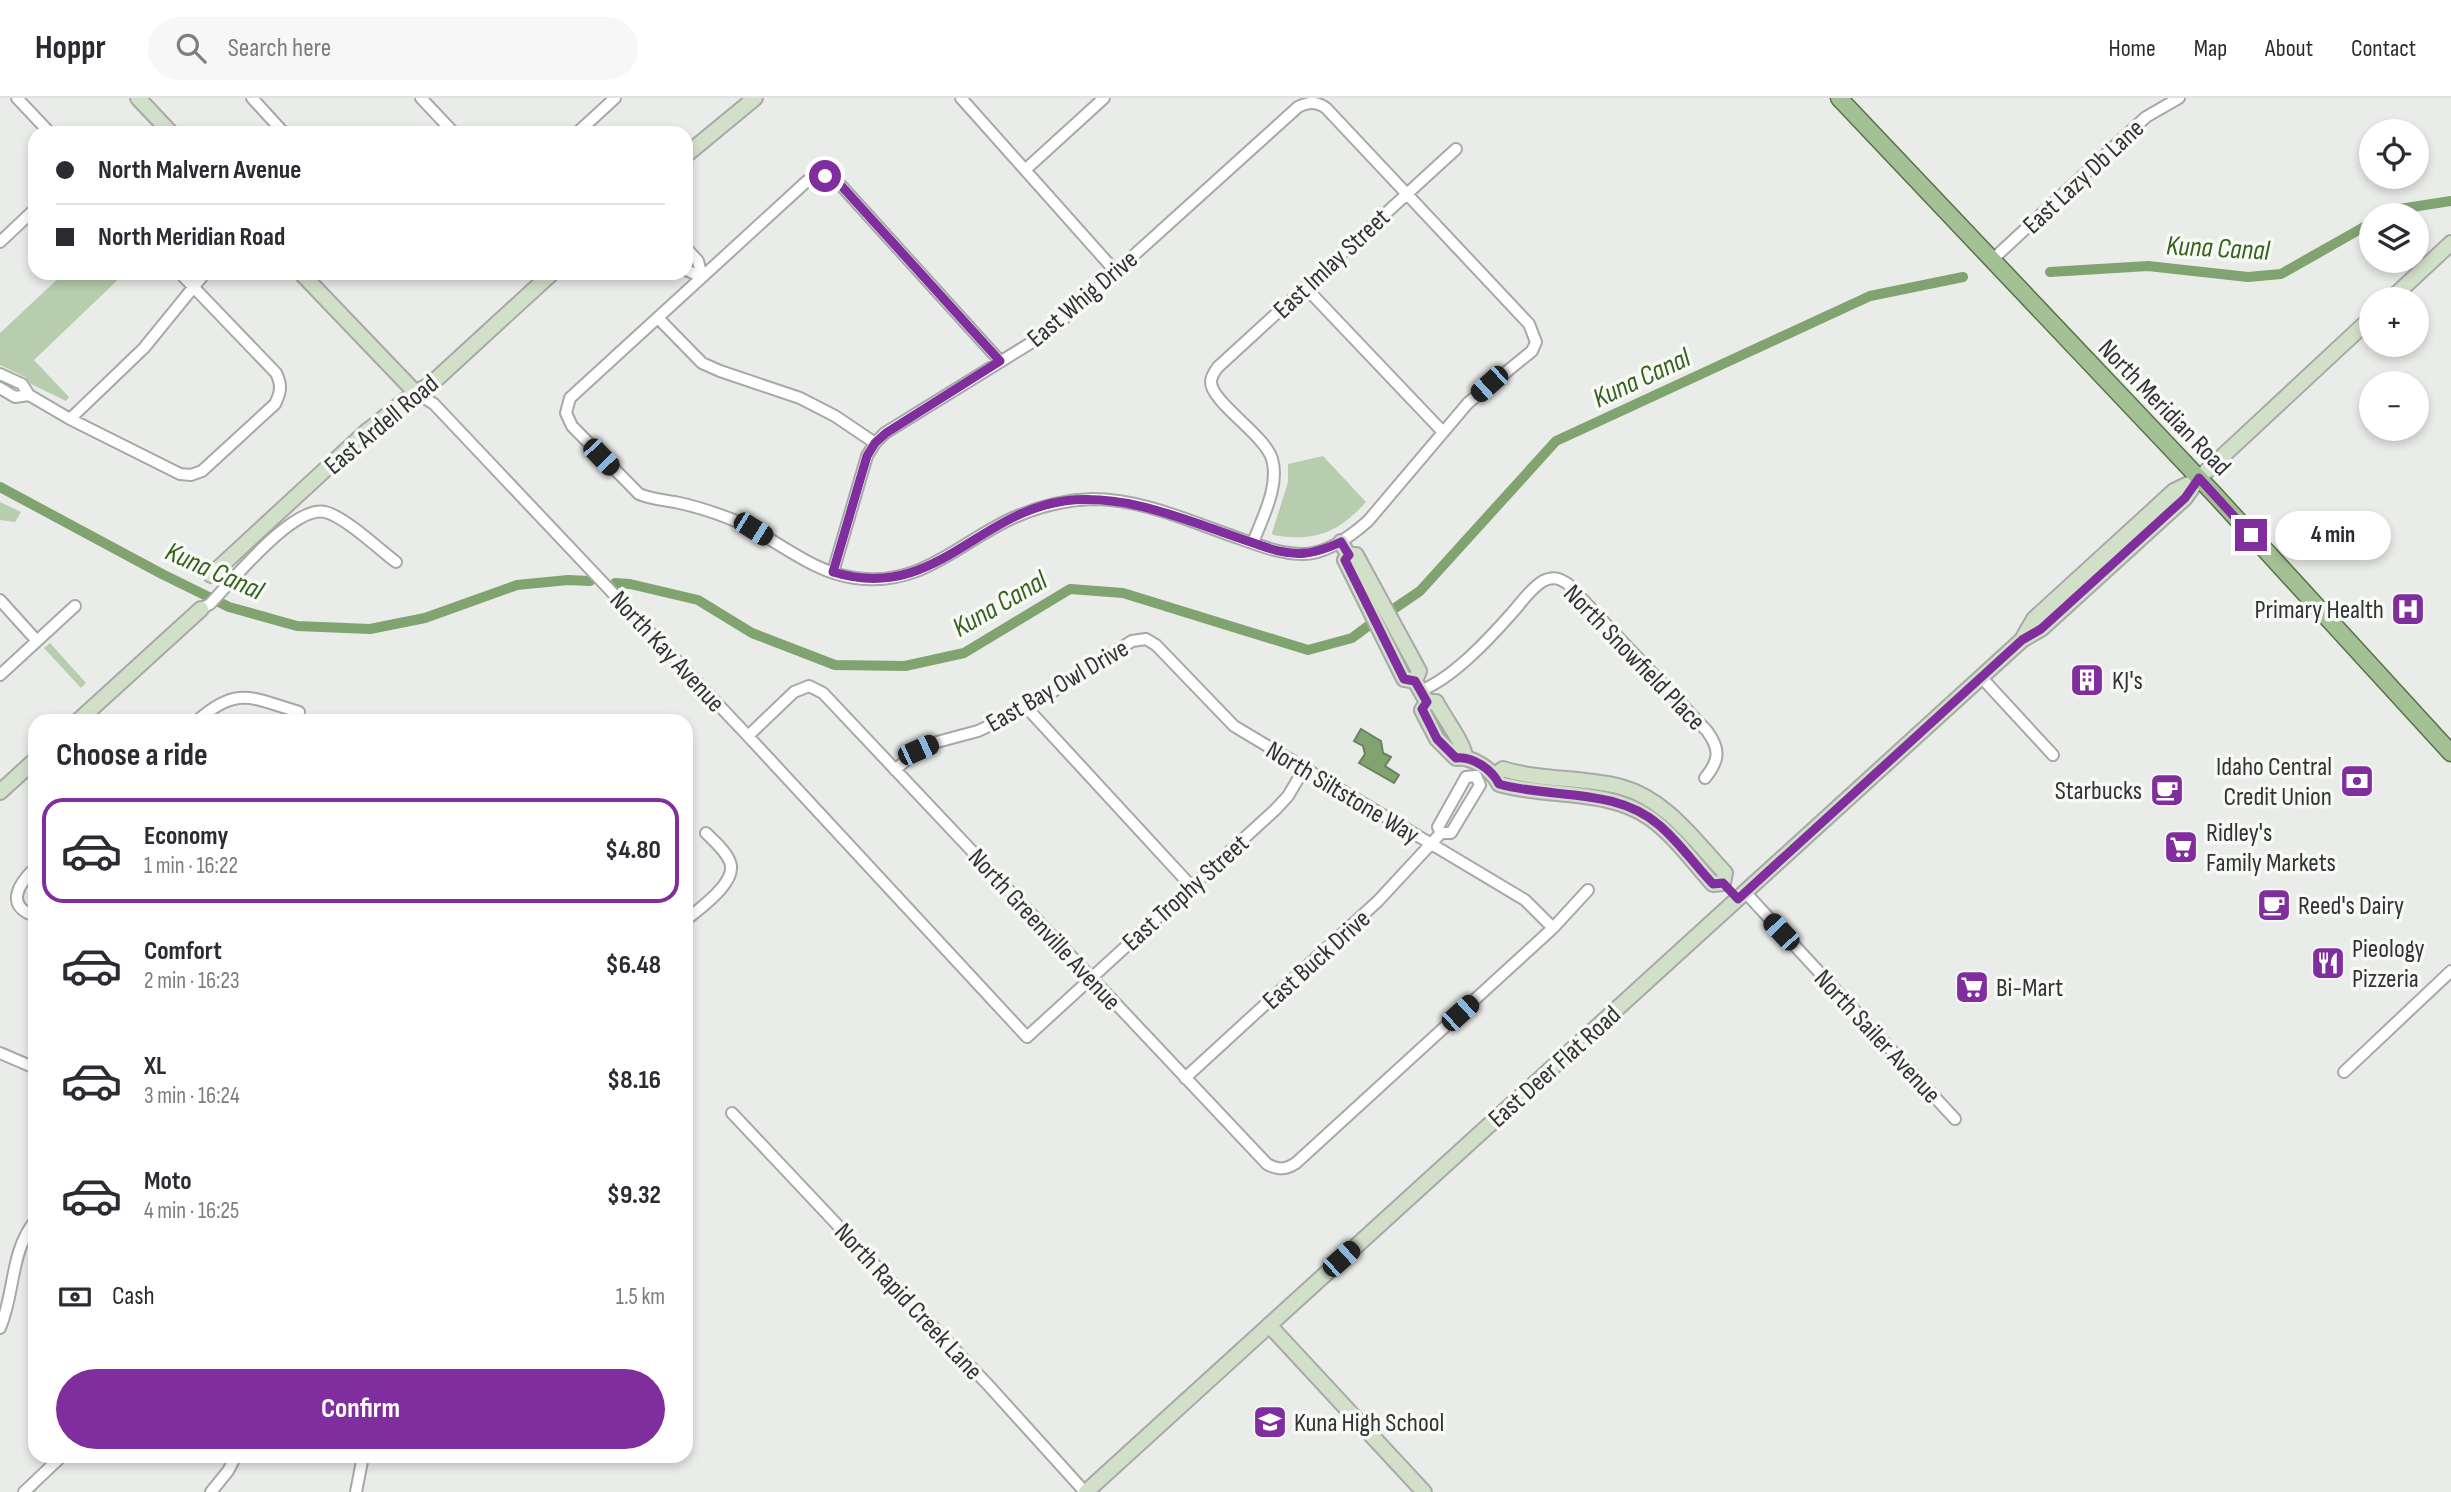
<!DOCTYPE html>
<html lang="en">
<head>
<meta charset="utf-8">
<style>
  body { margin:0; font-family:"Sofia Sans Condensed",sans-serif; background:#f7f7f7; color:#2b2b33; height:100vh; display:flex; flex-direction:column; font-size:26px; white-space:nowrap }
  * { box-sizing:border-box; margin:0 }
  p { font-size:23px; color:#7c7c81 }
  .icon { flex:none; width:38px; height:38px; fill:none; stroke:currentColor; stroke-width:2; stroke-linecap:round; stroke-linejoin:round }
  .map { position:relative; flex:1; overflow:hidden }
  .details { position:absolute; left:28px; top:616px; width:665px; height:749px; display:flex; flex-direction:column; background:#fff; border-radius:21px; box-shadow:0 4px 10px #0003 }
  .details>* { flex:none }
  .hud { position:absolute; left:28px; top:28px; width:665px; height:154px; border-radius:21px; box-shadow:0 4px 10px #0003; display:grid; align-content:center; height:154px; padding:0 28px; background:#fff }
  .controls { position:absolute; left:2359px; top:21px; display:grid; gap:14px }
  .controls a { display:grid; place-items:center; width:70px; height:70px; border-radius:50%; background:#fff; box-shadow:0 4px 10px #0003; font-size:35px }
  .end { position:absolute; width:32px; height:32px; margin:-16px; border:9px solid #802d9d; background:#fff; box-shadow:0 0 0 4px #fff }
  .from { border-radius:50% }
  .bubble { position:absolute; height:49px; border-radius:24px; background:#fff; box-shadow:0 4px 10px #0003; font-size:23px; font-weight:700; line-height:49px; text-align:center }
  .car { position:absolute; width:21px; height:42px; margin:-21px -10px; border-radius:9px; box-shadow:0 0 5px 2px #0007; background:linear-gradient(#222 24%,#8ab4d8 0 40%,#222 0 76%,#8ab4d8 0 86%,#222 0) }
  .hud b { display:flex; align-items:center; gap:24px; height:66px; font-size:26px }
  .hud b+b { border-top:2px solid #e1e1e2 }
  .hud i { width:18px; height:18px; background:#2b2b33 }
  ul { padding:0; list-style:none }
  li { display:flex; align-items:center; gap:21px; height:105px; margin:0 14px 10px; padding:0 14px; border:4px solid transparent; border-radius:21px }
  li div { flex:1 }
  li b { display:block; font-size:26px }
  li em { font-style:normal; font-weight:700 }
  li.selected { border-color:#802d9d }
  li>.icon { width:63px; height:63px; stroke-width:1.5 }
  h2 { padding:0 28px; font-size:32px; line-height:84px }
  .pay { display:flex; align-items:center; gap:18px; height:77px; padding:0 28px; font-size:26px }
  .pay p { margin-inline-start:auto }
  .primary-button { display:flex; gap:14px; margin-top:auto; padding:14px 28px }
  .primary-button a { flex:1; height:80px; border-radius:42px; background:#802d9d; color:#fff; font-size:28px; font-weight:700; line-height:80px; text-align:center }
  header { display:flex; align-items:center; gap:42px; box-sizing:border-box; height:98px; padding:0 35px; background:#fff; border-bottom:2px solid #e1e1e2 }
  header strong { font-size:33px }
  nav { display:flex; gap:38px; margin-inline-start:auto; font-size:24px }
  .search { width:490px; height:63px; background:#f7f7f7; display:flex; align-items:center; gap:18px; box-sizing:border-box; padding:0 24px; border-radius:38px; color:#7c7c81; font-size:26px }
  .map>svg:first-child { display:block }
  .green { fill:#b7cdad }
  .water { fill:#80a370; stroke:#69815d; stroke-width:2 }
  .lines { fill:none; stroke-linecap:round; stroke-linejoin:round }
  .canal { stroke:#80a370; stroke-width:10 }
  .street-casing { stroke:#a7a9a6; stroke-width:14 }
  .secondary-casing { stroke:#a7a9a6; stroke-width:18 }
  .primary-casing { stroke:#557445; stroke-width:19 }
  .street { stroke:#fff; stroke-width:10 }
  .secondary { stroke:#d2e0ca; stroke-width:14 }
  .primary { stroke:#a4c195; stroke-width:16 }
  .route { stroke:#802d9d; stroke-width:9 }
  .labels { text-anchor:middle; stroke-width:7; stroke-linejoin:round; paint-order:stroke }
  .street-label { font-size:26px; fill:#323332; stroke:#f7f9f6 }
  .poi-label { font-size:26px; fill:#323332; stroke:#f7f9f6; text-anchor:start }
  .water-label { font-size:28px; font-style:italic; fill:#36621c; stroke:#f7f9f6 }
</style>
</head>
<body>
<header>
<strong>Hoppr</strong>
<div class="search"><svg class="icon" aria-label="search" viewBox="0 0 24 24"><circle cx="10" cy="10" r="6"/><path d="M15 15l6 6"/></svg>Search here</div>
<nav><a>Home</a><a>Map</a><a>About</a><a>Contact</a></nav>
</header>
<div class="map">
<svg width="2451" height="1394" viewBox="0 0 2451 1394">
  <rect width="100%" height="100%" fill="#eaece9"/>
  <path class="green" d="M64,175H125L34,262L69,299L66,303L31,286L25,279L0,267V235Z
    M1323,358L1366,404C1338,435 1315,444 1273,437L1272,435L1288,384V366Z
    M0,404L21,414L15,424L0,422Z
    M50,545L86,585L81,590L44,550Z"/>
  <path class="water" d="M1361,631L1381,643L1383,655L1391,659L1385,668L1399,677L1394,685L1359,665L1365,656L1363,648L1354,643Z"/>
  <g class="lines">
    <path class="canal" d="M2384,117L2393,112L2451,103
      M2050,174L2148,168L2248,179L2281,176L2371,125
      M0,389L162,476L229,509L297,528L370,531L425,520L517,487L568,482L590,483
      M615,485L630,486L698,502L752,535L835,567L905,568L964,555L1070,491L1123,495L1308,552L1352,540L1368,528
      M1395,510L1420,493L1556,343L1870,198L1963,179"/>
    <g class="street-casing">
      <path id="street" d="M17,0L50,35
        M252,0L284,35
        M421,0L454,35
        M961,0L1116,174
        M577,35L615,0
        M1025,72L1104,0
        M0,144L35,111
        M686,150L698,163L702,179
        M1992,162L2146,19L2179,0
        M686,172L702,179
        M1305,189L1442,333
        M658,220L702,265L720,273L800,300L835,318L875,345
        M0,276L22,286L29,297L70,321L180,376L191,377L202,373L275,306C281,294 282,287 276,275L180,175
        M0,290L15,299L29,297
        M415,294L434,306L748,638L1027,939L1275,712L1288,698L1304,671
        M70,321L144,250L205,175
        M1253,445C1262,420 1280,388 1272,361C1265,337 1211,304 1211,284C1211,278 1215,273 1218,269L1456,51
        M833,474L867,358L875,345L885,335L1050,233L1298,9C1308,4 1316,3 1326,10L1529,226L1536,244L1532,253L1468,305L1368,423C1350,439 1327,456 1303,456C1281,456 1261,448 1241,441C1193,425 1144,401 1092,401C1065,402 1040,408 1015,419C960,443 922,490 855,480C809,474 774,438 731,421C713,414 694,408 675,404C663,402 651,401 639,396L572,328L566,315L570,300L807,83L825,78L837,83L1000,263
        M0,502L37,543
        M201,511L210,506C232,483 293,407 325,414C344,418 380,452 396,464
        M0,577L75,508
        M1981,579L2053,657
        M1420,593C1453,580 1489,541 1512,515C1521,505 1531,490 1543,483C1553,478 1559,480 1568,486L1707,633C1721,652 1719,663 1705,680
        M1027,610L1192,789
        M197,623C237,587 252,600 299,614
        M748,638L794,594L809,588L823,595L1267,1066C1278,1072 1285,1072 1296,1065L1553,830L1588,792
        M895,672L918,652L937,644L978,633L1027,610L1132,543L1146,541L1156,547L1234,628L1525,802L1553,830
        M1476,678L1480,687L1451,735H1441L1438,729L1466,679Z
        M35,770C19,785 4,808 35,818
        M1745,794L1955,1021
        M686,822C700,810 738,784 730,764C726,753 714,743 706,735
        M0,955L35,970
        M2344,974L2451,873
        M1185,980L1378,803L1441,735
        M732,1015L990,1289L1085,1394
        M0,1230C15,1195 10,1154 35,1123
        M24,1394L62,1358
        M211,1394L228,1373L236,1358
        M356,1394L363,1358"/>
    </g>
    <g class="secondary-casing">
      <path id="secondary" d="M138,0L171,35
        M686,57L755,0
        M301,175L415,294
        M2391,201L2451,145
        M1341,444L1348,457L1345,462L1404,581L1415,583L1427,604
        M1348,457H1356L1419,573L1415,583
        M211,477L367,333C388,318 406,298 430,287L552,175
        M2023,540L2034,521L2174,393L2195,383
        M1427,604L1422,612L1437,641L1456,660C1472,658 1492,671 1499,686C1548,700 1607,690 1650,720C1674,737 1693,764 1713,786L1723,785
        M1427,604H1436C1443,618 1465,647 1465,659
        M78,623L201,511
        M1495,677L1503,671C1541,683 1583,679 1621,689C1666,701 1695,743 1725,775L1723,785
        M0,694L35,662
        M1269,1227L1424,1394
        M1086,1394L2022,542L2041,531L2185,400L2199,380L2371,220"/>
    </g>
    <g class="primary-casing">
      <path id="primary" d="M1839,0L2215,397L2451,655"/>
    </g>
    <use href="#street" class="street"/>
    <use href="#secondary" class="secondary"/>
    <use href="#primary" class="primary"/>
  </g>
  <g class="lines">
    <path class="route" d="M825,78L837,83L1000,263L886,335L875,345L867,358L833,474C933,505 975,416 1064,403C1125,395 1183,421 1239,440C1260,447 1284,458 1306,455C1318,454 1330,449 1341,444L1349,457L1345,462L1404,581L1415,583L1427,604L1422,611L1437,641L1456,660C1472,658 1492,671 1499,686C1551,701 1615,689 1659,727C1679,744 1695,767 1713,786L1723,785L1738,801L2022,542L2041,531L2185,400L2199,380L2251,437"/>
  </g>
  <defs>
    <g id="hospital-square" transform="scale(1.75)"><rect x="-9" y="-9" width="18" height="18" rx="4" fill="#802d9d" stroke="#f7f9f6"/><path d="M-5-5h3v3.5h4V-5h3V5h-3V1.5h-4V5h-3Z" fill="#fff"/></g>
    <g id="building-square" transform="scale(1.75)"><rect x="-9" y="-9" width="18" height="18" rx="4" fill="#802d9d" stroke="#f7f9f6"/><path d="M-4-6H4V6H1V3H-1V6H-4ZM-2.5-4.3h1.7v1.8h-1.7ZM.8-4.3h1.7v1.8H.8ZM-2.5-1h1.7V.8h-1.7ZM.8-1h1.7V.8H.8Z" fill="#fff"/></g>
    <g id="bank-square" transform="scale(1.75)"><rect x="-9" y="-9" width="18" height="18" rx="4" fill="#802d9d" stroke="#f7f9f6"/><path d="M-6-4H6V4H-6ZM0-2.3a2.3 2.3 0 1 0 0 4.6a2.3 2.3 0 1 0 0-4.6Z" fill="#fff"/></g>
    <g id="cafe-square" transform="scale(1.75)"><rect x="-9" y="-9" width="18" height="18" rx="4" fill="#802d9d" stroke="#f7f9f6"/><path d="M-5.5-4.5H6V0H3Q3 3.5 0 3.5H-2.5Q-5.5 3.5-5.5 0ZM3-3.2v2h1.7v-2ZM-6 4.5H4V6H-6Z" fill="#fff"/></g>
    <g id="supermarket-square" transform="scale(1.75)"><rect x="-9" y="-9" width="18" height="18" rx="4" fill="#802d9d" stroke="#f7f9f6"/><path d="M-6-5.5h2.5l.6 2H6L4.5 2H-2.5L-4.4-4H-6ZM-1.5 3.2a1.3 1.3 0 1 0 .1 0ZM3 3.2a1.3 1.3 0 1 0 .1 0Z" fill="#fff"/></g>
    <g id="restaurant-square" transform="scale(1.75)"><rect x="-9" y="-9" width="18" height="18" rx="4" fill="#802d9d" stroke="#f7f9f6"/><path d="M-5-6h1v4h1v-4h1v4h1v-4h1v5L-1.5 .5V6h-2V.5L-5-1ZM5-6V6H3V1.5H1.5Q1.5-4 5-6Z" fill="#fff"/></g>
    <g id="school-square" transform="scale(1.75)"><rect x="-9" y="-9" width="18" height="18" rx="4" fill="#802d9d" stroke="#f7f9f6"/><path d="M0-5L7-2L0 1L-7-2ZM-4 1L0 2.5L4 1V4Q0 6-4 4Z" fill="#fff"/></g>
  </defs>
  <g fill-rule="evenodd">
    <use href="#hospital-square" x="2408" y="511"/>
    <use href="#building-square" x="2087" y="582"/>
    <use href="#bank-square" x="2357" y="683"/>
    <use href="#cafe-square" x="2167" y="692"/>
    <use href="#supermarket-square" x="2181" y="749"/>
    <use href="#cafe-square" x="2274" y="807"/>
    <use href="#restaurant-square" x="2328" y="865"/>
    <use href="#supermarket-square" x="1972" y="889"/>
    <use href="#school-square" x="1270" y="1324"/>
  </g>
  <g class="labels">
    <g class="street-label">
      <text transform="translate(2083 78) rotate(-43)" y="9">East Lazy Db Lane</text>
      <text transform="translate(1331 165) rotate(-43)" y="9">East Imlay Street</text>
      <text transform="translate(1082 200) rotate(-40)" y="9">East Whig Drive</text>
      <text transform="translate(2165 309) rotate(46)" y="9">North Meridian Road</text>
      <text transform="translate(381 326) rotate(-40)" y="9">East Ardell Road</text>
      <text transform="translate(668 553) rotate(47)" y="9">North Kay Avenue</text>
      <text transform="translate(1635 559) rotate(46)" y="9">North Snowfield Place</text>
      <text transform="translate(1057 587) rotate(-30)" y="9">East Bay Owl Drive</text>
      <text transform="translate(1343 694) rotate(31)" y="9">North Siltstone Way</text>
      <text transform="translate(1185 794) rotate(-42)" y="9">East Trophy Street</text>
      <text transform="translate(1045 831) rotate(47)" y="9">North Greenville Avenue</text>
      <text transform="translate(1316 861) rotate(-42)" y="9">East Buck Drive</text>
      <text transform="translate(1878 938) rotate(47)" y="9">North Sailer Avenue</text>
      <text transform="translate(1554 968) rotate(-42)" y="9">East Deer Flat Road</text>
      <text transform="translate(909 1203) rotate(47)" y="9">North Rapid Creek Lane</text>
    </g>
    <g class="poi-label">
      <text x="2384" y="520" text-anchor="end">Primary Health</text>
      <text x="2112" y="591">KJ's</text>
      <text x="2332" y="677" text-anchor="end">Idaho Central<tspan x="2332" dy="30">Credit Union</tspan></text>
      <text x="2142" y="701" text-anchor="end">Starbucks</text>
      <text x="2206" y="743">Ridley's<tspan x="2206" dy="30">Family Markets</tspan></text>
      <text x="2298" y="816">Reed's Dairy</text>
      <text x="2352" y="859">Pieology<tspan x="2352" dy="30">Pizzeria</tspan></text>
      <text x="1996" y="898">Bi-Mart</text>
      <text x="1294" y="1333">Kuna High School</text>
    </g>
    <g class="water-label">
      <text transform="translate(2218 149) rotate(3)" y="10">Kuna Canal</text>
      <text transform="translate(1641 279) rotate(-25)" y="10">Kuna Canal</text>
      <text transform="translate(215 472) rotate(24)" y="10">Kuna Canal</text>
      <text transform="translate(999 505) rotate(-30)" y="10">Kuna Canal</text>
    </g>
  </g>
</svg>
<div class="controls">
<a><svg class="icon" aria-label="locate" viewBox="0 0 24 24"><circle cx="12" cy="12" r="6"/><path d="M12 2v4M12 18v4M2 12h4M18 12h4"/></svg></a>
<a><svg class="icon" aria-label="layers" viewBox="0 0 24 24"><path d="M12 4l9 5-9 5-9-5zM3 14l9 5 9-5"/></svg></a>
<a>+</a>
<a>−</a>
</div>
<i class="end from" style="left:825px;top:78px"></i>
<i class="end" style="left:2251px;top:437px"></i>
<div class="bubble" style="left:2275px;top:413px;width:116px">4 min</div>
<i class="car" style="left:1489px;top:286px;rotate:228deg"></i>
<i class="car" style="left:601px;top:359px;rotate:136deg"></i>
<i class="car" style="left:753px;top:431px;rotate:122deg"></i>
<i class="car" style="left:918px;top:652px;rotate:66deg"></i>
<i class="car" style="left:1781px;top:834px;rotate:317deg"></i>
<i class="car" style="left:1460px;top:915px;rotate:48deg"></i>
<i class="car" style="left:1341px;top:1161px;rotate:48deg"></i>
<div class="hud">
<b><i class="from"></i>North Malvern Avenue</b>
<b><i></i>North Meridian Road</b>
</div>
<section class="details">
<h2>Choose a ride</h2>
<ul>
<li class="selected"><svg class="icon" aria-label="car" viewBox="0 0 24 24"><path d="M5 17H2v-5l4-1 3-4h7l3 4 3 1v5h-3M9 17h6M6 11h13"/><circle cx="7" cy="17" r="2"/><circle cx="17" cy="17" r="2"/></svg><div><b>Economy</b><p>1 min · 16:22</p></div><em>$4.80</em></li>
<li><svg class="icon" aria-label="car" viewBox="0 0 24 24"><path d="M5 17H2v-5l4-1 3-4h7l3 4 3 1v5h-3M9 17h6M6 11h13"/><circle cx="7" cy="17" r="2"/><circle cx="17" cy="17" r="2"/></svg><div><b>Comfort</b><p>2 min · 16:23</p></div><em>$6.48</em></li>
<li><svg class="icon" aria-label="car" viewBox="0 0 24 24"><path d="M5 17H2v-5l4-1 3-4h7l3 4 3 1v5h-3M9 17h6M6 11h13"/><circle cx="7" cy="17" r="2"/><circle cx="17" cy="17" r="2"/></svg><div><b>XL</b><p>3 min · 16:24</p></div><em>$8.16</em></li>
<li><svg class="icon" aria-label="car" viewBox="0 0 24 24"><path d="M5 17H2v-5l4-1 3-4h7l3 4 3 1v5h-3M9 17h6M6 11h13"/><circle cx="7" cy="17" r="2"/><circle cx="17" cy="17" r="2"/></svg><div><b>Moto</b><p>4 min · 16:25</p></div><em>$9.32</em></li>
</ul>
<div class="pay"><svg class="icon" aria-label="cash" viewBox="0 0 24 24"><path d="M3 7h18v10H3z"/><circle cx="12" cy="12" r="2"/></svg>Cash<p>1.5 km</p></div>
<div class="primary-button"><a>Confirm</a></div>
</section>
</div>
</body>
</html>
